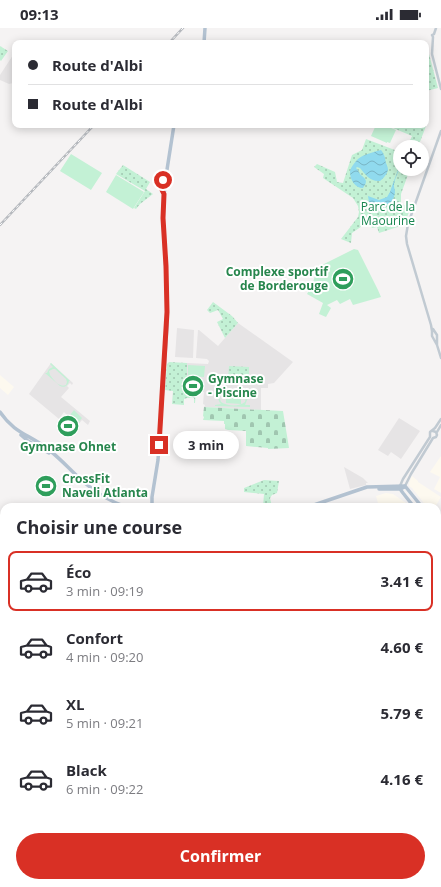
<!DOCTYPE html>
<html lang="fr">
<head>
<meta charset="utf-8">
<style>
  body { margin:0; font-family:"Open Sans",sans-serif; background:#f2f2f3; color:#2b2b33; height:100vh; display:flex; flex-direction:column; font-size:15px; white-space:nowrap }
  * { box-sizing:border-box; margin:0 }
  p { font-size:13px; color:#7c7c81 }
  .icon { flex:none; width:22px; height:22px; fill:none; stroke:currentColor; stroke-width:2; stroke-linecap:round; stroke-linejoin:round }
  .map { position:relative; flex:1; overflow:hidden }
  .details { position:absolute; left:0px; top:475px; width:441px; height:384px; display:flex; flex-direction:column; background:#fff; border-radius:12px 12px 0 0; box-shadow:0 2px 10px #0003 }
  .details>* { flex:none }
  .top-card { position:absolute; left:12px; top:12px; width:417px; height:88px; border-radius:8px; box-shadow:0 2px 10px #0003; display:grid; align-content:center; height:88px; padding:0 16px; background:#fff }
  .tools { position:absolute; left:393px; top:112px; display:grid; gap:8px }
  .tools a { display:grid; place-items:center; width:36px; height:36px; border-radius:50%; background:#fff; box-shadow:0 2px 10px #0003; font-size:20px }
  .end { position:absolute; width:18px; height:18px; margin:-9px; border:5px solid #d93025; background:#fff; box-shadow:0 0 0 2px #fff }
  .from { border-radius:50% }
  .bubble { position:absolute; height:28px; border-radius:14px; background:#fff; box-shadow:0 2px 10px #0003; font-size:13px; font-weight:700; line-height:28px; text-align:center }
  .top-card b { display:flex; align-items:center; gap:14px; height:38px; font-size:15px }
  .top-card b+b { border-top:1px solid #e1e1e2 }
  .top-card i { width:10px; height:10px; background:#2b2b33 }
  ul { padding:0; list-style:none }
  li { display:flex; align-items:center; gap:12px; height:60px; margin:0 8px 6px; padding:0 8px; border:2px solid transparent; border-radius:8px }
  li div { flex:1 }
  li b { display:block; font-size:15px }
  li em { font-style:normal; font-weight:700 }
  li.selected { border-color:#d93025 }
  li>.icon { width:36px; height:36px; stroke-width:1.5 }
  h2 { padding:0 16px; font-size:18px; line-height:48px }
  .primary-button { display:flex; gap:8px; margin-top:auto; padding:8px 16px }
  .primary-button a { flex:1; height:46px; border-radius:24px; background:#d93025; color:#fff; font-size:16px; font-weight:700; line-height:46px; text-align:center }
  .status { display:flex; justify-content:space-between; align-items:center; height:28px; padding:0 20px; background:#fff; direction:ltr }
  .status svg { height:11px; fill:currentColor }
  .map>svg:first-child { display:block }
  .commercial { fill:#fdf9ef }
  .education { fill:#e6e4e5 }
  .grass { fill:url(#grass-tufts) }
  .cemetery { fill:url(#cemetery-stones) }
  .park { fill:url(#park-dots) }
  .garden { fill:#c3f1d5; fill-rule:evenodd }
  .water { fill:url(#water-waves) }
  .lines { fill:none; stroke-linecap:round; stroke-linejoin:round }
  .highway-casing { stroke:#7690ad; stroke-width:6 }
  .minor { stroke:#c1cad2; stroke-width:2.5 }
  .major { stroke:#b3c2d1; stroke-width:3.5 }
  .highway { stroke:#8ba5c1; stroke-width:4 }
  .rail-casing { stroke:#b5b8bd; stroke-width:2.5 }
  .rail { stroke:#fff; stroke-width:1; stroke-dasharray:3; stroke-linecap:butt }
  .route { stroke:#d93025; stroke-width:5 }
  .labels { text-anchor:middle; stroke-width:4; stroke-linejoin:round; paint-order:stroke }
  .park-label { font-size:12px; fill:#17864f; stroke:#fff }
  .leisure-label { font-size:12px; font-weight:bold; fill:#27864d; stroke:#fff; text-anchor:start }
</style>
</head>
<body>
<div class="status"><b>09:13</b><svg viewBox="0 0 49 12"><path d="M0 12V9h3v3zM5 12V6h3v6zM10 12V3h3v9zM15 12V0h3v12zM26 1h20v11H26zM47 4h2v5h-2z"/></svg></div>
<div class="map">
<svg width="441" height="859" viewBox="0 0 441 859">
  <defs>
    <pattern id="grass-tufts" width="24" height="20" patternUnits="userSpaceOnUse"><rect width="24" height="20" fill="#c3f1d5"/><path d="M3 7l-1-3M5 7V3M7 7l1-3M15 17l-1-3M17 17v-4M19 17l1-3" fill="none" stroke="#a0c6b0"/></pattern>
    <pattern id="cemetery-stones" width="16" height="16" patternUnits="userSpaceOnUse"><rect width="16" height="16" fill="#c3f1d5"/><path d="M2 7V4a2 2 0 0 1 4 0v3zM10 15v-3a2 2 0 0 1 4 0v3z" fill="#a0c6b0"/></pattern>
    <pattern id="park-dots" width="8" height="8" patternUnits="userSpaceOnUse"><rect width="8" height="8" fill="#c3f1d5"/><path d="M2 2h.1M6 6h.1" fill="none" stroke="#a0c6b0" stroke-width="1.8" stroke-linecap="round"/></pattern>
    <pattern id="water-waves" width="16" height="10" patternUnits="userSpaceOnUse"><rect width="16" height="10" fill="#90daee"/><path d="M0 5q4-4 8 0t8 0" fill="none" stroke="#78b4c4"/></pattern>
  </defs>
  <rect width="100%" height="100%" fill="#f5f3f3"/>
  <path class="commercial" d="M0,347L14,359L8,367L0,360Z
    M441,428V465L434,461L440,449L430,444Z
    M412,448L418,453V454L441,469L435,479H427L412,460L409,458V455Z
    M386,465L393,466L406,475L410,479H379L376,468Z"/>
  <path class="education" d="M15,24V52L13,55L9,56L0,52V47Z
    M238,295L293,334L274,355L268,356V360H261V382L204,379L205,377L203,376L204,364L182,363L183,351H187V335L208,336L209,333L207,331L196,330L198,302H199L218,318Z
    M177,300L194,302L193,330L175,329Z
    M51,335L73,355L72,357L70,355L67,358L69,360L61,369L90,393L88,397L82,392L71,405L60,396L68,388L64,384L59,391L29,366Z
    M399,390L420,403L401,431L391,424L388,428L378,422Z
    M344,439L363,450L368,455H366V457L350,461Z
    M437,788H441V822H438V821L437,820Z"/>
  <path class="grass" d="M440,539L441,541V560L437,561V549Z
    M0,560L4,561V581L0,577Z
    M441,570V596L437,595V572Z
    M437,738H441V760L437,759Z"/>
  <path class="cemetery" d="M204,379L283,383L289,420L268,421V420L246,418V403L228,402L225,401V396H224V393L203,392L204,389L203,388Z"/>
  <path class="park" d="M0,18L8,23L1,33L0,32Z
    M426,25L429,26L438,60L426,63Z
    M426,68C432,89 425,100 418,119H407L412,108L386,97H426Z
    M366,111L400,124V141H410L401,166V176L411,179L404,197L379,205L377,199L372,200L369,195L365,196L352,205L351,215L341,211L358,189L359,184L358,178L353,170L323,150L324,146L314,139L317,136L335,144L337,154L343,155L352,127L362,122Z
    M123,137L150,154L146,161L153,166L140,176L136,181L134,180L145,163L116,146Z
    M213,274L232,288L238,295L225,310L217,294L223,291L218,282L210,285L207,282Z
    M169,334L187,335V352L183,351L182,363L196,364L195,375H194V370H187L184,371V377L172,376L173,363L165,362L167,336Z
    M229,338L249,339V351L228,350Z
    M264,452L279,453L277,465L272,467L270,470L272,479H263L264,466L244,464V460Z
    M12,855H82L81,859H12Z"/>
  <path class="garden" d="M376,97H384L396,102L390,115L387,114V115L371,108Z
    M71,126L102,145L91,162L60,143Z
    M116,147L144,164L133,181L106,164Z
    M354,221L358,222L378,262L381,269L353,277L350,271L340,276L337,272L327,277L331,280L326,289L319,286L323,275L307,266L312,257L316,245L313,244L318,239Z
    M51,335L70,353H69C68,358 64,360 60,358L45,345H47L49,341L53,339L50,336ZM53,341H55L66,351L67,354L66,357C59,360 54,352 50,347L49,343Z
    M188,337L205,338L204,349L188,348Z
    M225,362C234,362 245,360 248,370L245,377H250V379L215,378V377L221,376C216,370 218,364 225,362ZM226,363L242,364L246,368L245,374C239,379 227,378 221,374C219,369 220,365 226,363Z
    M226,365L241,366V376L226,375Z
    M74,382L82,390L75,398L67,391Z"/>
  <path class="water" d="M381,122C385,127 385,130 386,135C387,137 388,140 388,142C387,146 383,151 380,153C370,154 365,146 360,140L357,139L356,140C358,142 359,144 360,146C365,151 369,152 363,160C355,160 350,152 350,144C350,140 355,134 358,131C364,126 374,124 381,122Z
    M400,137V139C398,145 394,152 394,158C394,160 395,162 395,164C394,177 384,178 373,178L369,174L368,168L379,172L387,169L390,164L392,158Z"/>
  <g class="lines">
    <g class="highway-casing">
      <path id="highway" d="M0,517L4,519
        M0,523L4,525
        M437,530V536
        M437,547L438,539L441,537
        M437,563L441,562
        M437,571L441,569
        M437,597L441,598
        M437,601H441"/>
    </g>
    <path class="minor" d="M434,6L436,0
      M433,9L432,26L441,61
      M433,9L432,7L434,6
      M433,301L437,307V317L441,330
      M437,317L432,308V303L431,297L407,216L406,208L408,196L441,103
      M433,403L436,404L437,407L436,409L433,410
      M437,404L441,397
      M400,458L403,451L428,412L430,409V404L435,400L441,391
      M405,458L411,446L433,410
      M437,697L441,674
      M437,719L441,699
      M0,736H4
      M437,828H441"/>
    <path class="major" d="M204,15L205,0
      M164,166L162,162L164,155L163,151L166,148
      M0,384C14,405 30,407 48,421C62,432 73,445 86,456C98,466 112,474 126,479
      M21,407L28,413L49,425
      M405,458L422,479
      M379,461H400L405,459
      M400,461L403,465L414,479
      M152,479V469L158,432L167,298V266L163,190L164,166L166,155L167,152L166,148L174,97
      M308,479L367,459L405,458
      M437,506L441,518
      M437,526L441,538
      M162,855L163,859
      M83,859L84,855"/>
    <use href="#highway" class="highway"/>
    <g class="rail-casing">
      <path id="rail" d="M169,15L183,0
        M0,197L94,97"/>
    </g>
    <use href="#rail" class="rail"/>
  </g>
  <g class="lines">
    <path class="route" d="M159,417L167,284L166,238L163,190L164,166L162,162L163,152"/>
  </g>
  <defs>
    <g id="stadium-disc" transform="scale(1.15)"><circle r="9.5" fill="#2e9e5b" stroke="#fff"/><path d="M0-5a6.5 5 0 1 0 0 10a6.5 5 0 1 0 0-10ZM-3.5-1.8h7v3.6h-7Z" fill="#fff"/></g>
  </defs>
  <g fill-rule="evenodd">
    <use href="#stadium-disc" x="343" y="251"/>
    <use href="#stadium-disc" x="193" y="358"/>
    <use href="#stadium-disc" x="68" y="398"/>
    <use href="#stadium-disc" x="46" y="458"/>
  </g>
  <g class="labels">
    <g class="park-label">
      <text x="388" y="183">Parc de la<tspan x="388" dy="14">Maourine</tspan></text>
    </g>
    <g class="leisure-label">
      <text x="328" y="248" text-anchor="end">Complexe sportif<tspan x="328" dy="14">de Borderouge</tspan></text>
      <text x="208" y="355">Gymnase<tspan x="208" dy="14">- Piscine</tspan></text>
      <text x="68" y="423" text-anchor="middle">Gymnase Ohnet</text>
      <text x="62" y="455">CrossFit<tspan x="62" dy="14">Naveli Atlanta</tspan></text>
    </g>
  </g>
</svg>
<div class="tools">
<a><svg class="icon" aria-label="locate" viewBox="0 0 24 24"><circle cx="12" cy="12" r="6"/><path d="M12 2v4M12 18v4M2 12h4M18 12h4"/></svg></a>
</div>
<i class="end from" style="left:163px;top:152px"></i>
<i class="end" style="left:159px;top:417px"></i>
<div class="bubble" style="left:173px;top:403px;width:66px">3 min</div>
<div class="top-card">
<b><i class="from"></i>Route d'Albi</b>
<b><i></i>Route d'Albi</b>
</div>
<section class="details">
<h2>Choisir une course</h2>
<ul>
<li class="selected"><svg class="icon" aria-label="car" viewBox="0 0 24 24"><path d="M5 17H2v-5l4-1 3-4h7l3 4 3 1v5h-3M9 17h6M6 11h13"/><circle cx="7" cy="17" r="2"/><circle cx="17" cy="17" r="2"/></svg><div><b>Éco</b><p>3 min · 09:19</p></div><em>3.41 €</em></li>
<li><svg class="icon" aria-label="car" viewBox="0 0 24 24"><path d="M5 17H2v-5l4-1 3-4h7l3 4 3 1v5h-3M9 17h6M6 11h13"/><circle cx="7" cy="17" r="2"/><circle cx="17" cy="17" r="2"/></svg><div><b>Confort</b><p>4 min · 09:20</p></div><em>4.60 €</em></li>
<li><svg class="icon" aria-label="car" viewBox="0 0 24 24"><path d="M5 17H2v-5l4-1 3-4h7l3 4 3 1v5h-3M9 17h6M6 11h13"/><circle cx="7" cy="17" r="2"/><circle cx="17" cy="17" r="2"/></svg><div><b>XL</b><p>5 min · 09:21</p></div><em>5.79 €</em></li>
<li><svg class="icon" aria-label="car" viewBox="0 0 24 24"><path d="M5 17H2v-5l4-1 3-4h7l3 4 3 1v5h-3M9 17h6M6 11h13"/><circle cx="7" cy="17" r="2"/><circle cx="17" cy="17" r="2"/></svg><div><b>Black</b><p>6 min · 09:22</p></div><em>4.16 €</em></li>
</ul>
<div class="primary-button"><a>Confirmer</a></div>
</section>
</div>
</body>
</html>
